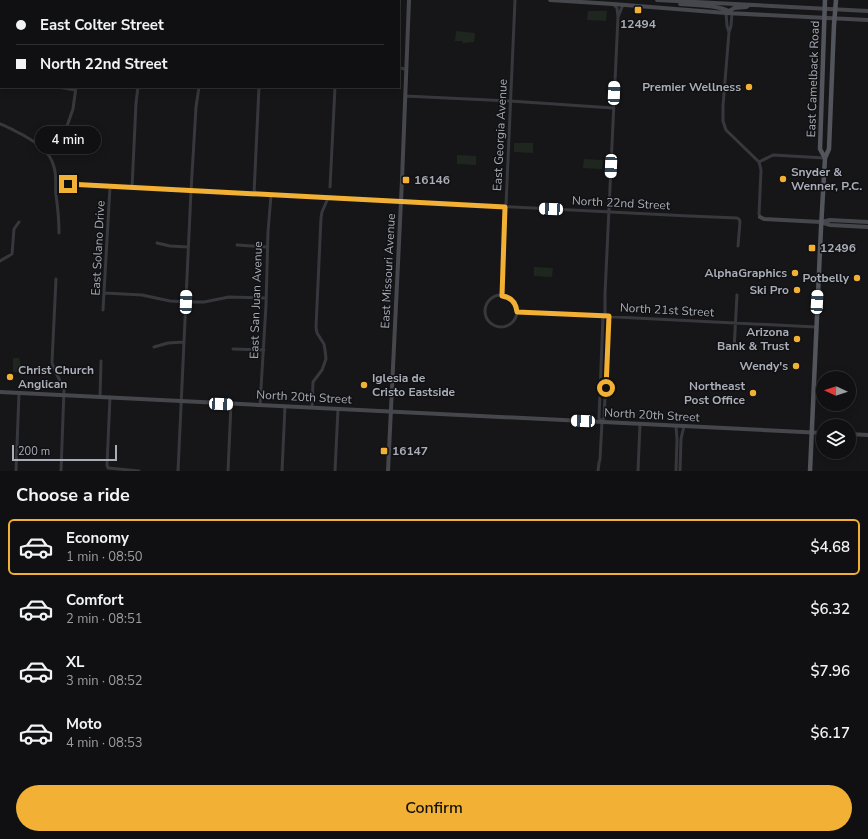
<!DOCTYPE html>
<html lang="en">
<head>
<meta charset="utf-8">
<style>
  body { margin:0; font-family:"Nunito Sans",sans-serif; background:#19191b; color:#f1f3f6; height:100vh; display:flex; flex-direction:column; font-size:15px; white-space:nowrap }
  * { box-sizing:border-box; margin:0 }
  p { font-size:13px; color:#9c9d9f }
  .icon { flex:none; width:22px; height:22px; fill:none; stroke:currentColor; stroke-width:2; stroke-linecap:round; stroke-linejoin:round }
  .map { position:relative; height:471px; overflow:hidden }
  .panel { display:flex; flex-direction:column; background:#101012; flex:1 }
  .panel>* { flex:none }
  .hud { position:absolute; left:0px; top:0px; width:400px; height:88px; box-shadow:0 2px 10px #0003,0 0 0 1px #303032; display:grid; align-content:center; height:88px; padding:0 16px; background:#101012 }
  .needle { width:26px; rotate:273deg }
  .buttons { position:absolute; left:816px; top:371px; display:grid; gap:8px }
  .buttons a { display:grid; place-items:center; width:40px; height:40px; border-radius:50%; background:#101012; box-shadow:0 2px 10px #0003,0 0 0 1px #303032; font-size:20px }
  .scale { position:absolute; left:12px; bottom:10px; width:105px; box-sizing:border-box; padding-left:4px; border:2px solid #a8adb8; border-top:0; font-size:11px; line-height:14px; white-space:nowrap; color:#a8adb8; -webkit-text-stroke:3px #111113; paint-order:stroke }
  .end { position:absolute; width:18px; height:18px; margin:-9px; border:5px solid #f2b134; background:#111; box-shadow:0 0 0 2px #111 }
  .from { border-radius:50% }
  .bubble { position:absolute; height:28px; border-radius:14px; background:#101012; box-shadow:0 2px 10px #0003,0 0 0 1px #303032; font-size:13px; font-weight:600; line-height:28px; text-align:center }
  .car { position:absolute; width:12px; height:24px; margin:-12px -6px; border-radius:5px; box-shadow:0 0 3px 1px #0007; background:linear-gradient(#fff 24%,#345 0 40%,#fff 0 76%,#345 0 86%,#fff 0) }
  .hud b { display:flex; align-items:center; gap:14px; height:38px; font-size:15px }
  .hud b+b { border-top:1px solid #303032 }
  .hud i { width:10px; height:10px; background:#f1f3f6 }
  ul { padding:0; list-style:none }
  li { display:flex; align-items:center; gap:12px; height:56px; margin:0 8px 6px; padding:0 8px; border:2px solid transparent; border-radius:6px }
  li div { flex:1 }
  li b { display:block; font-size:15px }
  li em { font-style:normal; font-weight:600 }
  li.selected { border-color:#f2b134 }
  li>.icon { width:36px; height:36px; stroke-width:1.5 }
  h2 { padding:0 16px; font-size:18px; line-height:48px }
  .action { display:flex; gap:8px; margin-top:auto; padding:8px 16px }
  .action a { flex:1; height:46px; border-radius:24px; background:#f2b134; color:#111; font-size:16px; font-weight:600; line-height:46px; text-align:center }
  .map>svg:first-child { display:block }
  .green { fill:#1e261f }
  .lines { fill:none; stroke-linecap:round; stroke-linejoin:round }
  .street { stroke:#37383d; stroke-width:3 }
  .secondary { stroke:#45474d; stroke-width:4 }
  .primary { stroke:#53555c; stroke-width:4.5 }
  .route { stroke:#f2b134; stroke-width:5 }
  .poi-dot { fill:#f2b134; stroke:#111113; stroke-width:1.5 }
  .labels { text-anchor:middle; stroke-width:3; stroke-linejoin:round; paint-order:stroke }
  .poi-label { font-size:12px; font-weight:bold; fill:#a8adb8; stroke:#111113; text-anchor:end }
  .street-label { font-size:12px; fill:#a8adb8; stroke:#111113 }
</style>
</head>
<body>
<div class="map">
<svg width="868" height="471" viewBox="0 0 868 471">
  <rect width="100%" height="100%" fill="#161618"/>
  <path class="green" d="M588,11H607L606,21L587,20Z
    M456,31L475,33L474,42L463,43L462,41H455Z
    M514,143H533V153L514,152Z
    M457,155L476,156V165L457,164Z
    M584,159L603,160L602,169L583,168Z
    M534,267L553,268L552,277L534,276Z
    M13,358H19L23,373L13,372Z"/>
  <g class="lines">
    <path class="street" d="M213,1V0
      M726,13L727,26L729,32
      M732,13L731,26L729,32L723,106V121L726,130L759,162L761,170L759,214L760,217
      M618,17L622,7L624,5
      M399,68L406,69
      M58,87L75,90
      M405,96L510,101L613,108
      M0,124C8,127 15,131 23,135C37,143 50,151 54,167C57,177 55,186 56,195C58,209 59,219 59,233
      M46,152L59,141L67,126L73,109L76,87
      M759,162L773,155L825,158
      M56,184L689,216L737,218L739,219L740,222L738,246
      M330,187L335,87
      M132,188L136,103L138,87
      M254,194L259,87
      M157,243L170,246L188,247
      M237,245L267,247
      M0,261L12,254L14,229L19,222
      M56,279L52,362C54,372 60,379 64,389L61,471
      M105,293L142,295L170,301L190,302H204L229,297L266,298
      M485 311a16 16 0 1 1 32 0a16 16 0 1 1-32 0Z
      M502,296L515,0
      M103,310L110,187
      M517,312L816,327
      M605,316V294L618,17L617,8L614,5
      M154,347L168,343L184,342
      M233,349L264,350
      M734,350L737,295
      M100,397L101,361
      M110,397L107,465L108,468L139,471
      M260,405L266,305L268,232L271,195
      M312,407L313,382L322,370L326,359L325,350L324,344L317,333L316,327L321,218L322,212L328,198
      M602,422L599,418L603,316
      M676,426L677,440L676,471
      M16,471L19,393
      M178,471L191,191L196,107L199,87
      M228,471L231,404
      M282,471L285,406
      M335,471L338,409
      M598,471L599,463L600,459L602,422L604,418L609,316
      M638,471L640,424
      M680,471L681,439L684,426"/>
    <path class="secondary" d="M550,0L613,4L726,13L868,20
      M657,0L868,11
      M680,4C693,5 722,5 732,13
      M728,12L734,8L746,7L749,5
      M760,217L764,219L821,222L830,225L868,227
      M821,222L830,220L868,222
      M0,392L823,433
      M849,434L868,435
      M388,471L402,180L409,0"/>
    <path class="primary" d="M825,158L820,149L825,0
      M810,471L821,228L825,158L829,149L834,25L836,0"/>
  </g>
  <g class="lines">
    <path class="route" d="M68,184L505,207L502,296C511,297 516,303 517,312L609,316L606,388"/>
  </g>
  <g class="poi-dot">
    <rect x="634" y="6" width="8" height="8" rx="2"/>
    <circle cx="749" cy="87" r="4"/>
    <circle cx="783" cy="179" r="4"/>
    <rect x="402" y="176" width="8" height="8" rx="2"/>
    <rect x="808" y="244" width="8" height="8" rx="2"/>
    <circle cx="795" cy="273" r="4"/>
    <circle cx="857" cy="278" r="4"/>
    <circle cx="797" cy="290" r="4"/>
    <circle cx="797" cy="339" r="4"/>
    <circle cx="796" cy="366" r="4"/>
    <circle cx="10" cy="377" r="4"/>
    <circle cx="364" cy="385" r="4"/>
    <circle cx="753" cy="393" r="4"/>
    <rect x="380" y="447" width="8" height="8" rx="2"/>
  </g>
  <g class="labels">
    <g class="poi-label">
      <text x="638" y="28" text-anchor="middle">12494</text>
      <text x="741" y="91">Premier Wellness</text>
      <text x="791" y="176" text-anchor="start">Snyder &amp;<tspan x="791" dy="14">Wenner, P.C.</tspan></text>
      <text x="414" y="184" text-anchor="start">16146</text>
      <text x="820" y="252" text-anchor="start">12496</text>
      <text x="787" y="277">AlphaGraphics</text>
      <text x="849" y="282">Potbelly</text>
      <text x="789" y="294">Ski Pro</text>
      <text x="789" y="336">Arizona<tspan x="789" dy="14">Bank &amp; Trust</tspan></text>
      <text x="788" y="370">Wendy's</text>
      <text x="18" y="374" text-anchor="start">Christ Church<tspan x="18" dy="14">Anglican</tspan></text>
      <text x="372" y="382" text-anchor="start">Iglesia de<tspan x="372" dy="14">Cristo Eastside</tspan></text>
      <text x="745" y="390">Northeast<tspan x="745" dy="14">Post Office</tspan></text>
      <text x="392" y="455" text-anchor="start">16147</text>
    </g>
    <g class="street-label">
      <text transform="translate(813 79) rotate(-88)" y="4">East Camelback Road</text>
      <text transform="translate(500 135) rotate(-87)" y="4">East Georgia Avenue</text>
      <text transform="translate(621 203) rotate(3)" y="4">North 22nd Street</text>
      <text transform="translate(98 248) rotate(-87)" y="4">East Solano Drive</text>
      <text transform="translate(388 271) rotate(-87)" y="4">East Missouri Avenue</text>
      <text transform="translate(256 300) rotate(-88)" y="4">East San Juan Avenue</text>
      <text transform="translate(667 310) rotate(3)" y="4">North 21st Street</text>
      <text transform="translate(304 397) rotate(3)" y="4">North 20th Street</text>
      <text transform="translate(652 415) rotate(3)" y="4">North 20th Street</text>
    </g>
  </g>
</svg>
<div class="buttons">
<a><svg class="needle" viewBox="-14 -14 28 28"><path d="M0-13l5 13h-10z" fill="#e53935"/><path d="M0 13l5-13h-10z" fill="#9c9d9f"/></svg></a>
<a><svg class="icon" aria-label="layers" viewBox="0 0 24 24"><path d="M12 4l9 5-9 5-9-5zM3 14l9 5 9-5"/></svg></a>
</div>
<div class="scale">200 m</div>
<i class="end from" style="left:606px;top:388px"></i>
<i class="end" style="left:68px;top:184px"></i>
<div class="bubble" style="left:35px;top:126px;width:66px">4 min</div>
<i class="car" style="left:614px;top:93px;rotate:2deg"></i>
<i class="car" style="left:611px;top:166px;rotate:182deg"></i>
<i class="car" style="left:551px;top:209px;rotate:273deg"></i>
<i class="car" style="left:186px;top:302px;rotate:2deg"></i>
<i class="car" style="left:817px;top:302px;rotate:3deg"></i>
<i class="car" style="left:221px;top:404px;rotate:93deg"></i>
<i class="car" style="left:583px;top:421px;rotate:273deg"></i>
<div class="hud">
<b><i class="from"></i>East Colter Street</b>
<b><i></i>North 22nd Street</b>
</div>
</div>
<section class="panel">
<h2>Choose a ride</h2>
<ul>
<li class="selected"><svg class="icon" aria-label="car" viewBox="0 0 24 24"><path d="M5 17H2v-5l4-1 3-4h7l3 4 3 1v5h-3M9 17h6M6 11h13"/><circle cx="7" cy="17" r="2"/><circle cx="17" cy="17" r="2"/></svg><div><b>Economy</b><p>1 min · 08:50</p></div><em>$4.68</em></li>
<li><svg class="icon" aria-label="car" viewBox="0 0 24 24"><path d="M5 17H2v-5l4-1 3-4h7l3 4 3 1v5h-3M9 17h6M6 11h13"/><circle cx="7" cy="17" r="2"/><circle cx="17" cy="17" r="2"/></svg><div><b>Comfort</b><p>2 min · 08:51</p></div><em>$6.32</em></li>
<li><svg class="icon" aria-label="car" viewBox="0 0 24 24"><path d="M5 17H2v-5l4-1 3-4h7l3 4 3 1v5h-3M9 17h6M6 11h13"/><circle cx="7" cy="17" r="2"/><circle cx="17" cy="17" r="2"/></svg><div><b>XL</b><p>3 min · 08:52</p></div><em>$7.96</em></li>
<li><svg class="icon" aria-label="car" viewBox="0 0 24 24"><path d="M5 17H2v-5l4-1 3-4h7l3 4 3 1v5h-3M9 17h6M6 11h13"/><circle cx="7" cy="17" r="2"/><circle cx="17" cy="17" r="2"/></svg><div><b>Moto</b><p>4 min · 08:53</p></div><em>$6.17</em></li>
</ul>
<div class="action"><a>Confirm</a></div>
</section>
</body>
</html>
